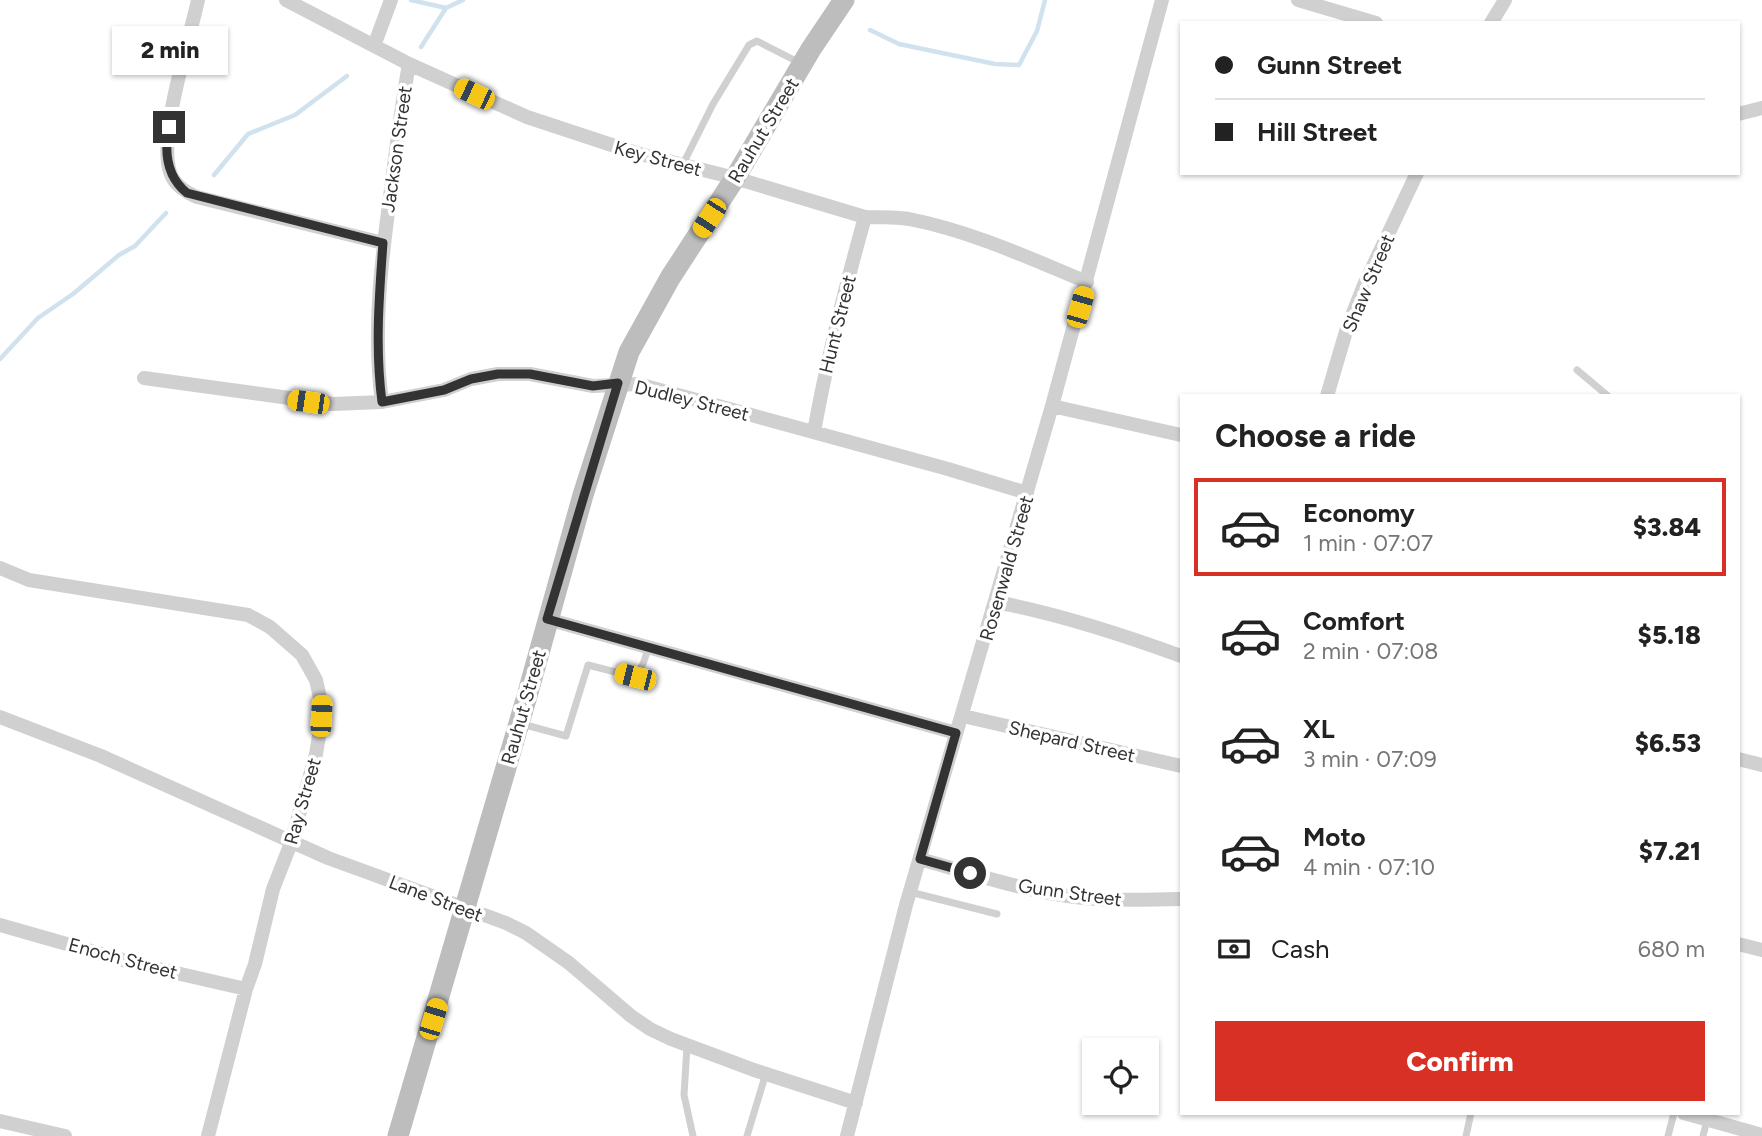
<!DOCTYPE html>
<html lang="en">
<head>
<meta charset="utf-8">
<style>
  body { margin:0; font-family:Figtree,sans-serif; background:#f2f2f2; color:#222; height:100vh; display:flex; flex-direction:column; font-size:26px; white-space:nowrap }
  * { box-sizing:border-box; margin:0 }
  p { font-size:23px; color:#767676 }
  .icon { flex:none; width:38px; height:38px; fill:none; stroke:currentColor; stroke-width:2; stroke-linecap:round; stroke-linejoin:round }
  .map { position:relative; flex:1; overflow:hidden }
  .panel { position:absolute; left:1180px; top:394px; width:560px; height:721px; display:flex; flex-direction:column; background:#fff; border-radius:0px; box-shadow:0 2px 5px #0004 }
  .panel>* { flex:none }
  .top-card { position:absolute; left:1180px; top:21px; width:560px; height:154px; border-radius:0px; box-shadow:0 2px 5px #0004; display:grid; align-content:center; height:154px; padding:0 35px; background:#fff }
  .buttons { position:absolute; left:1082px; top:1038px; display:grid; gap:14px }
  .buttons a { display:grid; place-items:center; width:77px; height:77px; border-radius:0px; background:#fff; box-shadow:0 2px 5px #0004; font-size:35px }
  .end { position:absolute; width:32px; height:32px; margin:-16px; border:9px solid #333; background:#fff; box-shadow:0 0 0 4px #fff }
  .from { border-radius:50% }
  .bubble { position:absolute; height:49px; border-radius:0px; background:#fff; box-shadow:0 2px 5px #0004; font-size:23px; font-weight:800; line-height:49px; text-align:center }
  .car { position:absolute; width:21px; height:42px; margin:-21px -10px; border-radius:9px; box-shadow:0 0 5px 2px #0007; background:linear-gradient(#f5c518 24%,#345 0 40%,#f5c518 0 76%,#345 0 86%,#f5c518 0) }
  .top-card b { display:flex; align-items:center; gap:24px; height:66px; font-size:26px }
  .top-card b+b { border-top:2px solid #e0e0e0 }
  .top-card i { width:18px; height:18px; background:#222 }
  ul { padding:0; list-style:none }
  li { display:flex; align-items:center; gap:21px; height:98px; margin:0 14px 10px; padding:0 21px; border:4px solid transparent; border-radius:0px }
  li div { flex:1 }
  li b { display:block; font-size:26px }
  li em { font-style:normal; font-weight:800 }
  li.active { border-color:#d93025 }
  li>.icon { width:63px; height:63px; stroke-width:1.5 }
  h2 { padding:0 35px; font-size:32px; line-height:84px }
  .pay { display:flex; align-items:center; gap:18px; height:77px; padding:0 35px; font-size:26px }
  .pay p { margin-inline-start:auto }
  .cta { display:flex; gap:14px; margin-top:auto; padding:14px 35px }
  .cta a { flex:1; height:80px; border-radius:0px; background:#d93025; color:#fff; font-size:28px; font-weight:800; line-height:80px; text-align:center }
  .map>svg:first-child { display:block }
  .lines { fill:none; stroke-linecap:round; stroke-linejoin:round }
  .stream { stroke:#cfe2ee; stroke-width:4.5 }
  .service { stroke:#d0d0d0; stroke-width:7 }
  .minor { stroke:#d0d0d0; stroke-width:14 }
  .secondary { stroke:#bdbdbd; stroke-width:21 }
  .route { stroke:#333; stroke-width:9 }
  .labels { text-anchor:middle; stroke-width:7; stroke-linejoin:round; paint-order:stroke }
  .street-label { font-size:19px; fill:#333; stroke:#fff }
</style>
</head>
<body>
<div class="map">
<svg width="1762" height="1136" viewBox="0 0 1762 1136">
  <rect width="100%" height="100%" fill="#fff"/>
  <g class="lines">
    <path class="stream" d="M411,0L446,8L463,0
      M870,30L899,44L995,64L1019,65L1037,31L1045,0
      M421,47L446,8
      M214,175L248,134L295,115L347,76
      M0,359L38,318L73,294L119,255L135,246L166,213"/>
    <path class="service" d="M682,166L713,104L749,45L757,41L800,63
      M1577,370L1608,396
      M522,724L566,736L588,665L635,677L643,664L649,646
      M910,892L997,914
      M687,1046L684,1095L693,1136
      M747,1136L766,1073
      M1466,1136L1471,1113
      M1668,1136L1674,1113
      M1703,1136L1707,1120"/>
    <path class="minor" d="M198,0C189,41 158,136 170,172C174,185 185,192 197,197L383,243
      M286,0L409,64L527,117L636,153L735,178L865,217C880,217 895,217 909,219C971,231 1029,258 1087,282
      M1298,0L1376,23
      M1491,23L1505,0
      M374,46L391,0
      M1738,114L1762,108
      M144,378L333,404L382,402L444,390L471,379L498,374H530L593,386L638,384L948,469L1027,493
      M1327,396L1347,328L1364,285L1417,173
      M382,402C372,329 382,255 392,182C397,142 402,103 409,64
      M1052,406L1181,435
      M814,432C827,359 845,288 865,217
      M0,568L29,580L248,615L270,627L302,655L316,680L321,702L320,730L316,754L291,843L273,889L255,964L246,989L208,1136
      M996,602C1060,614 1121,634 1181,656
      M547,619L956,733
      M963,716L1181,766
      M0,717L101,756L328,858L506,923L526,933L569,963L631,1016L650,1029L671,1039L754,1070L856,1103
      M1738,759L1762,765
      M920,859C973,874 1028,892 1083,898C1116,901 1149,900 1181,899
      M0,925L137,964L246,989
      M1738,944L1762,950
      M1684,1113L1762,1135
      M0,1121L65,1136
      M847,1136L906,905L1052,406L1162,0"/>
    <path class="secondary" d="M398,1136L527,696L583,495L629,352L670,278L735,178L811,49L844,0"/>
  </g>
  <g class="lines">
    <path class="route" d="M169,127C164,152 166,176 187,193L383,243C379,297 375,349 382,402L444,390L471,379L498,374H530L593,386L618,383L547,619L956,733L920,859L970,873"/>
  </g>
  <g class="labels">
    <g class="street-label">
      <text transform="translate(763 130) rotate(-59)" y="7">Rauhut Street</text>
      <text transform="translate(396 149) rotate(-82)" y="7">Jackson Street</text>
      <text transform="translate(658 158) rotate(15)" y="7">Key Street</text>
      <text transform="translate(1368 283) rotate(-67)" y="7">Shaw Street</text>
      <text transform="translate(837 324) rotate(-76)" y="7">Hunt Street</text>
      <text transform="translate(692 400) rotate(14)" y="7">Dudley Street</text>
      <text transform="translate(1006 568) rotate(-74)" y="7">Rosenwald Street</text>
      <text transform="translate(523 707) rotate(-74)" y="7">Rauhut Street</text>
      <text transform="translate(1072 741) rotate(13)" y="7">Shepard Street</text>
      <text transform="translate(302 801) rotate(-74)" y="7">Ray Street</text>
      <text transform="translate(1070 892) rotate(8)" y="7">Gunn Street</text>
      <text transform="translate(436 898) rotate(21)" y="7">Lane Street</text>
      <text transform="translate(123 958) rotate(15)" y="7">Enoch Street</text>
    </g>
  </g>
</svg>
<div class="buttons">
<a><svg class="icon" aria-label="locate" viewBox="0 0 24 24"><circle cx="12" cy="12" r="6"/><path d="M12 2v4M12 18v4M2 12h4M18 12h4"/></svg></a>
</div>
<i class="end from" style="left:970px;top:873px"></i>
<i class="end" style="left:169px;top:127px"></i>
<div class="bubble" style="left:112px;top:26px;width:116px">2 min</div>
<i class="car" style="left:474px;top:94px;rotate:295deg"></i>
<i class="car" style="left:709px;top:218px;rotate:213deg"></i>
<i class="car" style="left:1080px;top:307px;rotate:16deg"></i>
<i class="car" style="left:308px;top:402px;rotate:278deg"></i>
<i class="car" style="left:635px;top:677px;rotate:284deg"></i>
<i class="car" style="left:321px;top:716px;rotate:3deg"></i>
<i class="car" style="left:433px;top:1019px;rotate:17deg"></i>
<div class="top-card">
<b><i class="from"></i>Gunn Street</b>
<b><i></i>Hill Street</b>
</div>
<section class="panel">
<h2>Choose a ride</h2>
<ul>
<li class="active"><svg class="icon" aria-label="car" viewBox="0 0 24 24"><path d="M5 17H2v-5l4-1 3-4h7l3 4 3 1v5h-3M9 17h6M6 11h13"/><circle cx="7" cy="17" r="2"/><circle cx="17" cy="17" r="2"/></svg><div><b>Economy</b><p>1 min · 07:07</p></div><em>$3.84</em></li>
<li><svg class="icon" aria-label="car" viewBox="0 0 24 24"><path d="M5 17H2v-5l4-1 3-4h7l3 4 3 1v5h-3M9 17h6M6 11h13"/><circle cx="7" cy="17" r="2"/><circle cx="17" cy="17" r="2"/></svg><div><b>Comfort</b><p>2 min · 07:08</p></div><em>$5.18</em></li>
<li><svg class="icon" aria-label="car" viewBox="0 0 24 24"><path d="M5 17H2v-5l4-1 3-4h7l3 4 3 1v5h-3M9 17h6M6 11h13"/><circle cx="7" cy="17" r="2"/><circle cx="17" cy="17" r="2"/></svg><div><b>XL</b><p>3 min · 07:09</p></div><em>$6.53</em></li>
<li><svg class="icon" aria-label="car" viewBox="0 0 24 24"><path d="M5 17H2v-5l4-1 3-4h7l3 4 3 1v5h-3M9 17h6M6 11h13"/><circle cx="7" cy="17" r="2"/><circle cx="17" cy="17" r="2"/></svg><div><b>Moto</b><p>4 min · 07:10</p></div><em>$7.21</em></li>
</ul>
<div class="pay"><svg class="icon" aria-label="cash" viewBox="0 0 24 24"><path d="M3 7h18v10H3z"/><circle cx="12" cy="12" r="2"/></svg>Cash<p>680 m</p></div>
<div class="cta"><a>Confirm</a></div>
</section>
</div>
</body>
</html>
